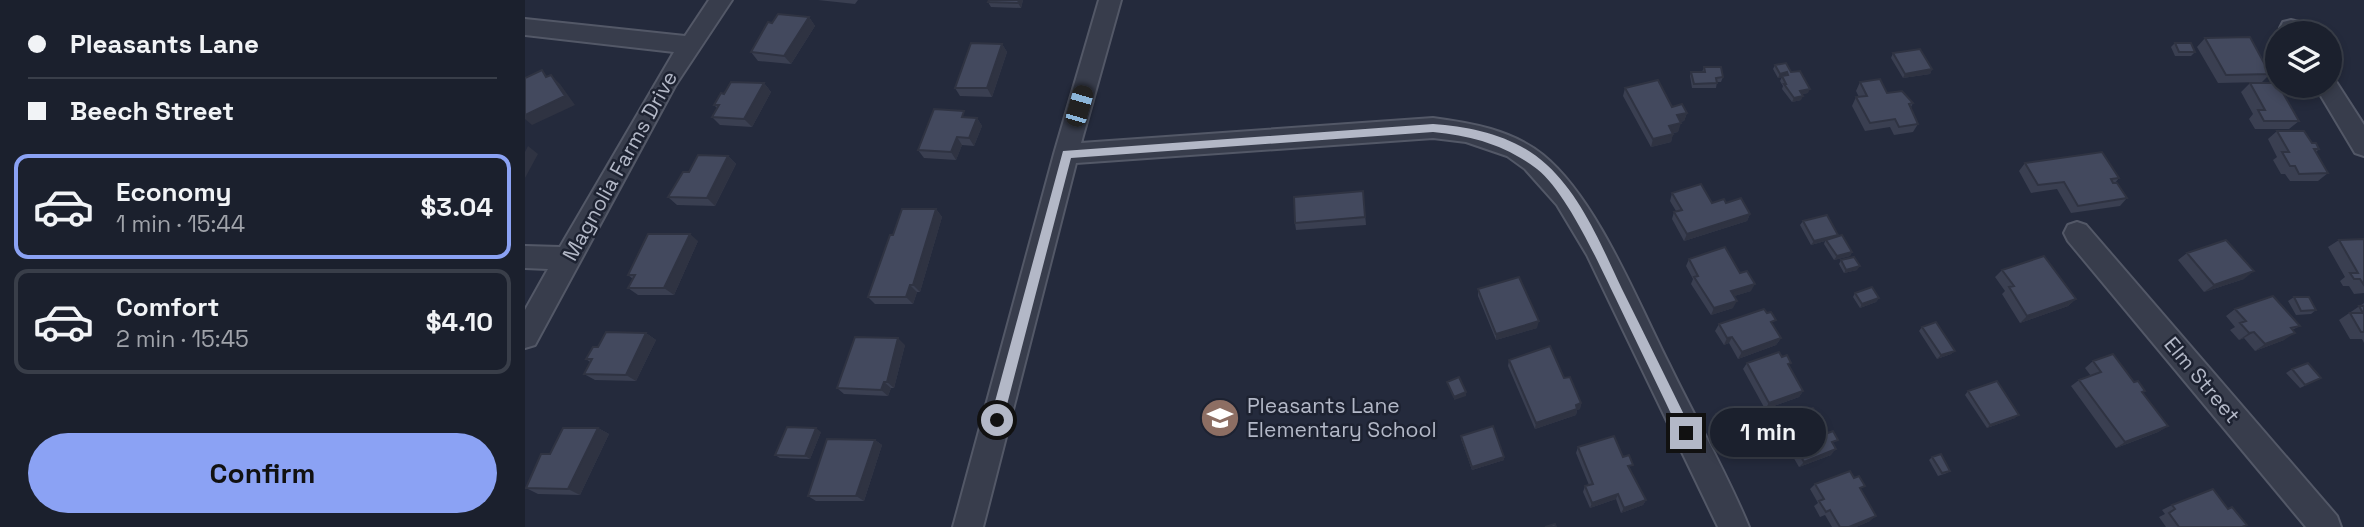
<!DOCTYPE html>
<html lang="en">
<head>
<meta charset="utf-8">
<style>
  body { margin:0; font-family:"Space Grotesk",sans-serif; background:#242835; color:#f1f3f6; height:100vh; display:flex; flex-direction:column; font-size:26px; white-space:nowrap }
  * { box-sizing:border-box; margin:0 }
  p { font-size:23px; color:#a0a3aa }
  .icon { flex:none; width:38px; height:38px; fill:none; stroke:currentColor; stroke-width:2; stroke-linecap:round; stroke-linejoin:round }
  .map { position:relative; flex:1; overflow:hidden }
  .sheet { display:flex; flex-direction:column; background:#1b202d; width:525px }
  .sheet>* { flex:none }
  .banner { display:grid; align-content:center; height:154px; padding:0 28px; background:#1b202d }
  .tools { position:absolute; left:1740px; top:21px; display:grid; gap:14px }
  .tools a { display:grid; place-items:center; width:77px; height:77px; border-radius:50%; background:#1b202d; box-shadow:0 4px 10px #0003,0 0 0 2px #393e49; font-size:35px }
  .end { position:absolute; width:32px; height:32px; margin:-16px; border:9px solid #b3b8c7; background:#111; box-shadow:0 0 0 4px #111 }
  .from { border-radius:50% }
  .bubble { position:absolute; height:49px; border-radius:24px; background:#1b202d; box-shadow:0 4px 10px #0003,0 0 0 2px #393e49; font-size:23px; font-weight:800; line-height:49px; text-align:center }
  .car { position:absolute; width:21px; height:42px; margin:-21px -10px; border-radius:9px; box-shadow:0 0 5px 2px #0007; background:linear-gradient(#222 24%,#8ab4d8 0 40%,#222 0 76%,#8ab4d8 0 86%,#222 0) }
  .banner b { display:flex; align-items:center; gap:24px; height:66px; font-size:26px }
  .banner b+b { border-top:2px solid #393e49 }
  .banner i { width:18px; height:18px; background:#f1f3f6 }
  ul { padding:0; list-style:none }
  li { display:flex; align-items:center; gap:21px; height:105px; margin:0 14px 10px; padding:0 14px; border:4px solid #393e49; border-radius:14px }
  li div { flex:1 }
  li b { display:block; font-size:26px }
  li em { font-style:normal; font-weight:800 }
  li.on { border-color:#8ba2f4 }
  li>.icon { width:63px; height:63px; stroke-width:1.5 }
  .action { display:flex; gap:14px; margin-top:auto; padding:14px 28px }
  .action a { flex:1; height:80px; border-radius:42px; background:#8ba2f4; color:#111; font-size:28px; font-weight:800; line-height:80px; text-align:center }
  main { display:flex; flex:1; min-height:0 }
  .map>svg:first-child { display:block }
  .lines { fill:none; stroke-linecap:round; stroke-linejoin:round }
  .minor-casing { stroke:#535867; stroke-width:4 }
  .minor { fill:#383d4c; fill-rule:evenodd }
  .wall { fill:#3a3f51 }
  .shaded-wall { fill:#2f3342 }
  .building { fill:#43495e; stroke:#2f3342; stroke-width:2 }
  .route { fill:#b3b8c7 }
  .labels { text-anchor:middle; stroke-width:5; stroke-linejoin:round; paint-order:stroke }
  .street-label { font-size:21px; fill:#b3b8c7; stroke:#1d2231 }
  .poi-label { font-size:21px; fill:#b3b8c7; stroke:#1d2231; text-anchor:start }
</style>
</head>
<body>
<main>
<section class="sheet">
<div class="banner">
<b><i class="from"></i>Pleasants Lane</b>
<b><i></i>Beech Street</b>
</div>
<ul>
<li class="on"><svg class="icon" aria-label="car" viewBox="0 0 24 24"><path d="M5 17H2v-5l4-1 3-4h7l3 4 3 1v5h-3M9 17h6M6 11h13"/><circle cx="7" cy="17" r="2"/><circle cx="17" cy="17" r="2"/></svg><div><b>Economy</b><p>1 min · 15:44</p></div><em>$3.04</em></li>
<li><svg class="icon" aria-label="car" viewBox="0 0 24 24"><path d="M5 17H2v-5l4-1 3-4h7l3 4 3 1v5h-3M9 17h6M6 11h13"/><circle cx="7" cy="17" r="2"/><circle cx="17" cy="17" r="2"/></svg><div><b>Comfort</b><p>2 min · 15:45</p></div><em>$4.10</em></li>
</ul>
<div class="action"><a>Confirm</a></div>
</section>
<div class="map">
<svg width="1839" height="527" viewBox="0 0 1839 527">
  <rect width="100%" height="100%" fill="#242a3c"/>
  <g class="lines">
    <g class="minor-casing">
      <path id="minor" d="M184,0H207L150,86L10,345L0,348V310L23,269L0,268V246L35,247L149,52L0,35V19L160,36Z
        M574,0H596L556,143L908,118C946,123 987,130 1018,155C1072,199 1112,301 1144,364C1170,418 1201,471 1224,527H1193L1062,255L1032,205L1000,169L982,156L941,142L908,138L551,163L458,527H428L529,154Z
        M1766,20L1774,22L1780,33H1758L1755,28L1758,22Z
        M1804,78L1810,80L1839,125V156L1830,153L1790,86H1804Z
        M1552,222L1561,225L1812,516L1816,527H1781L1543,241L1539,233L1543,225Z"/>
    </g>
    <use href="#minor" class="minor"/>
  </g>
  <path class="wall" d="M293,0H333L330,4Z
    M464,0H498L496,8L466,7L463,2Z
    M284,17L290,26L266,64L233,61L226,52L247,23Z
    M1680,38L1745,74L1737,82L1693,83L1672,47Z
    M1650,43L1670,52L1666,56H1650L1646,47Z
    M477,44L482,52L467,97L435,96L430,88Z
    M1368,53L1407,69L1405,74L1378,78L1366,58Z
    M1250,65L1266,72L1283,93L1277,94L1276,100L1267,102L1257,89L1258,86L1255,81L1257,77L1253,78L1248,69Z
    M1179,67L1198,77L1196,82H1192L1191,88H1167L1165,76L1166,72H1177Z
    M1335,82L1388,103L1386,107L1393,124L1388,132L1369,135L1365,127L1340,131L1327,106L1331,97H1334L1331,91Z
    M239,83L246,92L227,127L195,125L187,117L192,108L189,105L199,94Z
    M1725,83L1774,121L1764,129H1730L1724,119L1728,114L1716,92Z
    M1100,88L1162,113L1159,121L1155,122L1153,132L1148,133L1146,142L1126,147L1098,96Z
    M443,117L452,118L457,126L449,146L437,145L431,160L399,158L393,150Z
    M1752,131L1787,143L1794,149L1791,152L1803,173L1793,181H1765L1760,174H1756L1748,160L1752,157L1743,139Z
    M203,156L211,164L190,206L152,205L143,197L164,172Z
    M1500,163L1594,178L1590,183L1602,198L1595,206L1546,213L1532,189L1506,193L1494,171Z
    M838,191L841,225L771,230L770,223Z
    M1147,193L1187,203H1201L1225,214L1222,221L1159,241L1147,219L1149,212L1151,211L1145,201Z
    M411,209L417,217L395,292H392L388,304H350L343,297L368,235Z
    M1278,221L1312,237L1327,252L1325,256L1309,260L1299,244L1300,241L1286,245L1275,225Z
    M1839,239V293L1829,294L1824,286H1818L1815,281L1820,277L1803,247L1814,240Z
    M173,241L149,295H113L103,288L108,279L103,275Z
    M1662,253L1719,279L1679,292L1653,260Z
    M1164,259L1215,273L1226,291L1209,296L1208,308L1186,315L1166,284L1168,279L1161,266Z
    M1316,260L1332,270L1319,273L1314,264Z
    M1477,270L1551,299L1543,306L1495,323L1477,294L1480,291L1470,277Z
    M953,289L1012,328L971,340L953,296Z
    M1330,293L1354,298L1351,302L1335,308L1328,297Z
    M1769,297L1791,310L1786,314L1771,315L1763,301Z
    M1839,303V343L1837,339H1825L1814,320Z
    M1710,309L1775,326L1767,330L1759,340L1730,351L1719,338L1714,340L1705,330L1710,327L1701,316Z
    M1194,324L1248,326L1256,338L1251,345L1213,359L1204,343L1199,345L1190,331Z
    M1397,327L1430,351L1426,354L1412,359L1394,331Z
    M121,333L131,340L111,381L70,380L59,374L65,362L61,359L73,347Z
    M380,345L369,388H366L363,396L319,394L312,388Z
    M984,360L1039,378L1056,403L1055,409L1052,410L1051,415L1010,429L983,366Z
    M1568,361L1609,382L1620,391L1617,392L1643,426L1633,432L1591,448L1546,386L1554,380L1566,376L1560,368Z
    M1222,363L1278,391L1274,397L1240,409L1218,369Z
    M1767,369L1790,381L1775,388L1761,373Z
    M1443,391L1490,418L1462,428L1440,395Z
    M1255,420L1303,433L1309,444L1306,455L1274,467L1250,426Z
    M73,428L84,434L55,495L13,494L1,488Z
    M296,432L285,459L255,458L250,455Z
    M936,436L979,460L947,470L936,439Z
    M350,440L357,445L339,501H291L283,496Z
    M1053,447L1098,457L1106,470H1105L1121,500L1118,505L1096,513L1091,499L1065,508L1058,492L1060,486L1064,485L1051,453Z
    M1407,457L1425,471L1422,473L1413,476L1404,460Z
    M1290,484L1336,490L1345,521L1331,527H1307L1300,515L1295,517L1289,506L1293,503L1285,489Z
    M1647,505L1717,527H1641L1634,517L1640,514L1637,510Z"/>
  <path class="shaded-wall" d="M494,0H498L496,8L493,3Z
    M284,17L290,26L266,64L259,56Z
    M477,44L482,52L467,97L462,88Z
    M1407,69L1405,74L1378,78L1380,74Z
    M1262,72L1260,77L1253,78L1255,74Z
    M26,75L35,84L50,105L7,125L0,119V115Z
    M239,83L246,92L227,127L219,119Z
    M1285,89L1283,93L1273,95L1275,91Z
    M1278,96L1276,100L1267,102L1269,98Z
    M1162,113L1159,121L1149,123L1152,115Z
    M452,118L457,126L449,146L444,138Z
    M1156,123L1153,132L1142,134L1144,126Z
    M1148,134L1146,142L1126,147L1128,139Z
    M432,137L437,145L431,160L426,152Z
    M3,146L13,154L0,178V152Z
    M203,156L211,164L190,206L182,198Z
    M411,209L417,217L395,292L388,285Z
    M1225,214L1222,221L1159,241L1162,234Z
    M165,234L173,241L149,295L139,288Z
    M1313,235L1311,239L1301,240L1300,241L1286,245L1289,241Z
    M1327,252L1325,256L1309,260L1312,256Z
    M1335,266L1332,270L1319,273L1321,270Z
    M1729,271L1719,279L1679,292L1689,285Z
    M1230,284L1226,291L1203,298L1206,291Z
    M385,285L392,292L388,304L381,297Z
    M1354,298L1351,302L1335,308L1337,304Z
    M1551,299L1543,306L1495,323L1502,316Z
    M1212,301L1208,308L1186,315L1189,308Z
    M1014,321L1012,328L971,340V334Z
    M1729,332L1719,338L1714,340L1724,333Z
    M121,333L131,340L111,381L101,375Z
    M1770,333L1759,340L1730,351L1740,344Z
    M1207,337L1204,343L1199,345L1202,338Z
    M373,338L380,345L369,388L362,382Z
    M1256,338L1251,345L1213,359L1217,352Z
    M1430,351L1426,354L1412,359L1416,355Z
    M359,382L366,388L363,396L356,390Z
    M1278,391L1274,397L1240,409L1244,403Z
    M941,392V396L929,400V397Z
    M1056,403L1055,409L1052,410L1051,415L1010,429L1011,423Z
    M1494,415L1490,418L1462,428L1465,425Z
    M1643,426L1633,432L1591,448L1600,442Z
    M73,428L84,434L55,495L43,489Z
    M291,428L296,432L285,459L280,456Z
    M350,440L357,445L339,501L331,496Z
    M1311,449L1306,455L1274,467L1279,462Z
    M979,457V460L947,470V467Z
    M1093,494L1091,499L1065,508L1067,503Z
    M1121,500L1118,505L1096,513L1099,508Z
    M1351,516L1345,521L1331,527H1324Z"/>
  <path class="building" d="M464,0H494L493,3L463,2Z
    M253,14L284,17L259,56L226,52L243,22L247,23Z
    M1725,37L1745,74L1701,75L1680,38Z
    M446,43L477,44L462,88H430Z
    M1650,43H1666L1670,52H1654Z
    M1395,49L1407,69L1380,74L1368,53Z
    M1261,63L1266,72L1275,71L1285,89L1275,91L1278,96L1269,98L1259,84H1261L1257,76L1263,75L1262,72L1255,74L1250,65Z
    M1179,67H1196L1198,77L1191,78L1192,83L1169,84L1166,72H1180Z
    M17,70L21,77L26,75L40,96L0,115V78Z
    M1355,79L1362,93L1377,91L1388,103L1384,104L1393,124L1374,127L1370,119L1345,123L1331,97L1342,96L1335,82Z
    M1133,80L1147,107L1157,104L1162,113L1152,115L1156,123L1144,126L1148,134L1128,139L1100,88Z
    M206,82L239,83L219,119L187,117L194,105H189L196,93L199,94Z
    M1725,83H1752V86H1754L1774,121H1739L1733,110H1740Z
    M409,109L439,111L437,117L452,118L444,138L432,137L426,152L393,150Z
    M1752,131H1779L1787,143H1791L1794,149H1789L1803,173L1774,174L1770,166H1765L1757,152H1764Z
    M1577,152L1594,178L1586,179L1588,183H1592L1602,198L1553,206L1539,182L1513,185L1500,163Z
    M173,155L203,156L182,198L143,197L158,172H164Z
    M1176,184L1187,203L1199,199L1201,203L1216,198L1225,214L1162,234L1149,212L1157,210L1147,193Z
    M838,191L840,217L770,223L769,197Z
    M377,209H411L388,285H385L381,297H343L365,235H368Z
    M1302,215L1313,235L1289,241L1278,221Z
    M123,234H165L139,288H103L110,275H103Z
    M1317,235L1327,252L1312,256L1301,240Z
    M1839,239V285L1835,279H1829L1825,273H1833L1814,240Z
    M1701,240L1729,271L1689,285L1662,253Z
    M1200,247L1215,273L1222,271L1230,284L1206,291L1212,301L1189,308L1169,277L1173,276L1164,259Z
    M1519,256L1551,299L1502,316L1484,287L1489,286L1477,270Z
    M1329,257L1335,266L1321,270L1316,260Z
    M994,277L1014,321L971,334L953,289Z
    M1347,287L1354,298L1337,304L1330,293Z
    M1748,296L1775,326L1766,328L1770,333L1740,344L1729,332L1724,333L1715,323L1721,321L1710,309Z
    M1769,297H1784L1791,310L1776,311Z
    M1834,306H1839V332H1836L1825,313H1838Z
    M1239,309L1242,313L1246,312L1251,320L1246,322L1256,338L1217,352L1207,337L1202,338L1194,324Z
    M1411,322L1430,351L1416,355L1397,327Z
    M81,332L121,333L101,375L59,374L67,359H61L68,347H73Z
    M330,337L373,338L362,382H359L356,390L312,388Z
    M1025,346L1039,378L1045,377L1056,403L1051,405L1052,409L1011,423L984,360Z
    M1254,352L1257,357L1262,355L1266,363L1263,364L1278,391L1244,403L1222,363Z
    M1588,354L1609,382L1613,381L1620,391L1617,392L1643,426L1600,442L1554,380L1576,372L1568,361Z
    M1783,363L1796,378L1780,385L1767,369Z
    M934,377L941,392L929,397L922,382Z
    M1472,381L1494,415L1465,425L1443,391Z
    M1288,408L1303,433L1308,431L1313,440L1307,442L1311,449L1279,462L1255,420Z
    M968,426L979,457L947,467L936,436Z
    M262,427L291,428L280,456L250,455Z
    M38,428H73L43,489L1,488L16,454H25Z
    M1089,436L1098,457L1104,455L1108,465L1103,466L1121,500L1099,508L1093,494L1067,503L1060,486L1068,484L1053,447Z
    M302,439L350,440L331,496H283Z
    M1416,454L1425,471L1417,473L1407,457Z
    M1325,471L1329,478L1334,476L1340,486L1335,488L1351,516L1324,527H1315L1305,510L1301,512L1294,501L1299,499L1290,484Z
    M1688,489L1703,509L1707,507L1722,525L1717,527H1654L1644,513L1650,509L1647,505Z
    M1030,524L1031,527H1020Z"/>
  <path class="route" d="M908,124C948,127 991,136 1022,165C1057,197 1077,247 1097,289C1120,335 1143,382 1166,429V437H1157C1135,390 1112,343 1090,297C1073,262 1042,193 1012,169C980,145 948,136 908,132L546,158L478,420L476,424H467L465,420L538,151Z"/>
  <defs>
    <g id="school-disc" transform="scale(2.0125)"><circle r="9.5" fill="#8d6e63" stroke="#1d2231"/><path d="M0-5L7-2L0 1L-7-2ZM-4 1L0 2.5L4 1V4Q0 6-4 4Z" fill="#fff"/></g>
  </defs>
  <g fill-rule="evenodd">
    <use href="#school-disc" x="695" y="418"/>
  </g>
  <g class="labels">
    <g class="street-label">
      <text transform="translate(95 166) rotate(-61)" y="7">Magnolia Farms Drive</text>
      <text transform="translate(1677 380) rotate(50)" y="7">Elm Street</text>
    </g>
    <g class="poi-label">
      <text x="722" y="413">Pleasants Lane<tspan x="722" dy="24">Elementary School</tspan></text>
    </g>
  </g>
</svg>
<div class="tools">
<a><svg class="icon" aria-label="layers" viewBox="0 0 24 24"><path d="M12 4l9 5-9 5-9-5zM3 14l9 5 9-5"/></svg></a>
</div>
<i class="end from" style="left:472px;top:420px"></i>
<i class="end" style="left:1161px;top:433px"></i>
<div class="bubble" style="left:1185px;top:408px;width:116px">1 min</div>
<i class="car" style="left:554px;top:106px;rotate:16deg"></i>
</div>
</main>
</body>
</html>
